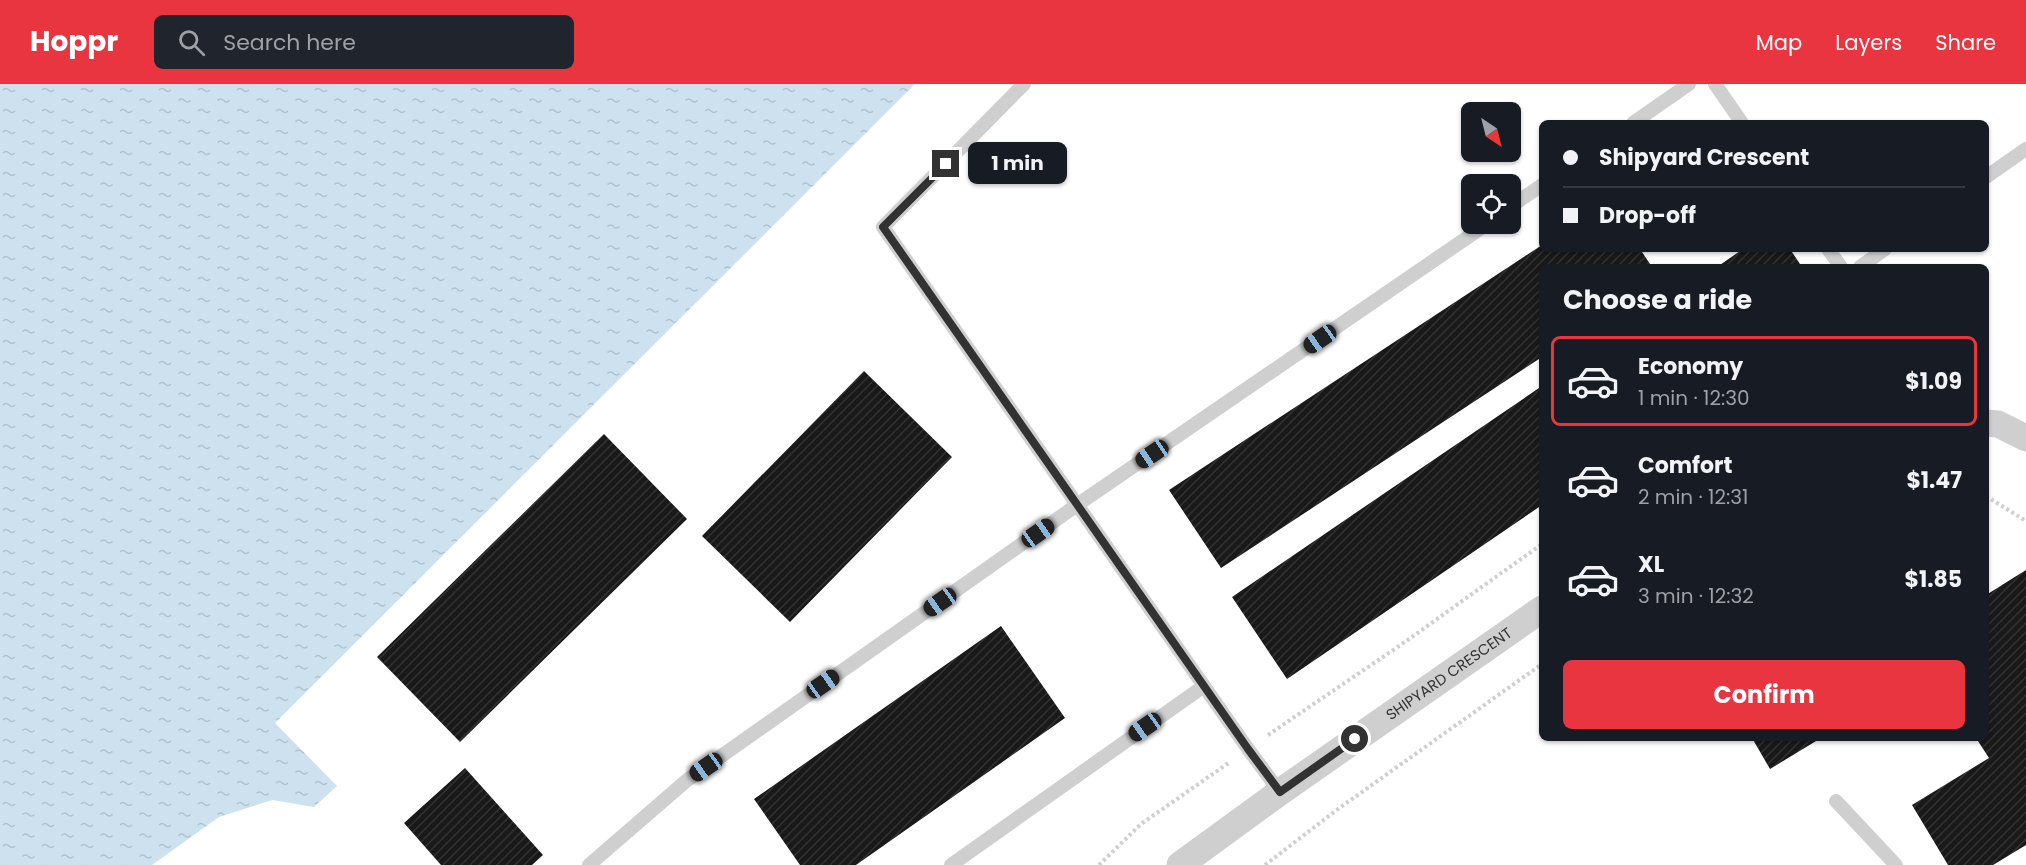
<!DOCTYPE html>
<html lang="en">
<head>
<meta charset="utf-8">
<style>
  body { margin:0; font-family:Poppins,sans-serif; background:#20242c; color:#f1f3f6; height:100vh; display:flex; flex-direction:column; font-size:22px; white-space:nowrap }
  * { box-sizing:border-box; margin:0 }
  p { font-size:20px; color:#9ea1a6 }
  .icon { flex:none; width:33px; height:33px; fill:none; stroke:currentColor; stroke-width:2; stroke-linecap:round; stroke-linejoin:round }
  .map { position:relative; flex:1; overflow:hidden }
  .side { position:absolute; left:1539px; top:180px; width:450px; height:477px; display:flex; flex-direction:column; background:#171b24; border-radius:9px; box-shadow:0 2px 4px #0004 }
  .side>* { flex:none }
  .top-card { position:absolute; left:1539px; top:36px; width:450px; height:132px; border-radius:9px; box-shadow:0 2px 4px #0004; display:grid; align-content:center; height:132px; padding:0 24px; background:#171b24 }
  .needle { width:39px; rotate:145deg }
  .controls { position:absolute; left:1461px; top:18px; display:grid; gap:12px }
  .controls a { display:grid; place-items:center; width:60px; height:60px; border-radius:9px; background:#171b24; box-shadow:0 2px 4px #0004; font-size:30px }
  .end { position:absolute; width:27px; height:27px; margin:-14px; border:8px solid #323232; background:#fff; box-shadow:0 0 0 3px #fff }
  .from { border-radius:50% }
  .bubble { position:absolute; height:42px; border-radius:9px; background:#171b24; box-shadow:0 2px 4px #0004; font-size:20px; font-weight:700; line-height:42px; text-align:center }
  .car { position:absolute; width:18px; height:36px; margin:-18px -9px; border-radius:8px; box-shadow:0 0 4px 2px #0007; background:linear-gradient(#222 24%,#8ab4d8 0 40%,#222 0 76%,#8ab4d8 0 86%,#222 0) }
  .top-card b { display:flex; align-items:center; gap:21px; height:57px; font-size:22px }
  .top-card b+b { border-top:2px solid #363941 }
  .top-card i { width:15px; height:15px; background:#f1f3f6 }
  ul { padding:0; list-style:none }
  li { display:flex; align-items:center; gap:18px; height:90px; margin:0 12px 9px; padding:0 12px; border:3px solid transparent; border-radius:9px }
  li div { flex:1 }
  li b { display:block; font-size:22px }
  li em { font-style:normal; font-weight:700 }
  li.on { border-color:#e9353f }
  li>.icon { width:54px; height:54px; stroke-width:1.5 }
  h2 { padding:0 24px; font-size:27px; line-height:72px }
  .cta { display:flex; gap:12px; margin-top:auto; padding:12px 24px }
  .cta a { flex:1; height:69px; border-radius:9px; background:#e9353f; color:#fff; font-size:24px; font-weight:700; line-height:69px; text-align:center }
  header { display:flex; align-items:center; gap:36px; box-sizing:border-box; height:84px; padding:0 30px; background:#e9353f; color:#fff }
  header strong { font-size:28px }
  nav { display:flex; gap:33px; margin-inline-start:auto; font-size:21px }
  .search { width:420px; height:54px; background:#20242c; display:flex; align-items:center; gap:15px; box-sizing:border-box; padding:0 21px; border-radius:9px; color:#9ea1a6; font-size:22px }
  .map>svg:first-child { display:block }
  .water { fill:url(#water-ripples) }
  .building { fill:url(#building-hatch) }
  .lines { fill:none; stroke-linecap:round; stroke-linejoin:round }
  .path { stroke:#cfcfcf; stroke-width:4; stroke-dasharray:3 3; stroke-linecap:butt }
  .lane { stroke:#cfcfcf; stroke-width:14 }
  .street { stroke:#cfcfcf; stroke-width:27 }
  .route { stroke:#323232; stroke-width:8 }
  .labels { text-anchor:middle; stroke-width:6; stroke-linejoin:round; paint-order:stroke }
  .street-label { font-size:15px; fill:#323232; stroke:#fff }
</style>
</head>
<body>
<header>
<strong>Hoppr</strong>
<div class="search"><svg class="icon" aria-label="search" viewBox="0 0 24 24"><circle cx="10" cy="10" r="6"/><path d="M15 15l6 6"/></svg>Search here</div>
<nav><a>Map</a><a>Layers</a><a>Share</a></nav>
</header>
<div class="map">
<svg width="2026" height="781" viewBox="0 0 2026 781">
  <defs>
    <pattern id="water-ripples" width="26" height="14" patternUnits="userSpaceOnUse" patternTransform="scale(1.5)"><rect width="26" height="14" fill="#cde1ee"/><path d="M2 4q2-2 4 0t4 0M15 11q2-2 4 0t4 0" fill="none" stroke="#b0c2cd"/></pattern>
    <pattern id="building-hatch" width="6" height="6" patternUnits="userSpaceOnUse" patternTransform="scale(1.5)"><rect width="6" height="6" fill="#191919"/><path d="M-1 1l2-2M0 6l6-6M5 7l2-2" fill="none" stroke="#323232"/></pattern>
  </defs>
  <rect width="100%" height="100%" fill="#fff"/>
  <path class="water" d="M0,0H915L275,639L337,702L314,723L272,716L219,733L152,781H0Z"/>
  <path class="building" d="M1542,161V165H1640L1652,183H1542V273L1221,484L1169,406Z
    M1743,165H1790L1802,183H1717Z
    M864,287L952,373L790,538L702,452Z
    M1542,302V421L1287,595L1232,513Z
    M604,350L687,435L460,658L377,573Z
    M2026,486V761L1993,781H1948L1912,721L1989,674L1976,654H1986V511Z
    M1001,542L1065,634L856,781H800L754,715Z
    M1752,654H1821L1770,685Z
    M465,684L543,771L532,781H441L404,739Z"/>
  <g class="lines">
    <path class="path" d="M1986,412L2026,437
      M1268,651L1402,560L1542,460
      M1099,781L1141,740L1230,678
      M1265,781L1338,725L1542,580"/>
    <path class="lane" d="M1024,0L883,143L1248,665L1280,708
      M1715,0L1742,39
      M1633,39L1689,0
      M1986,93L2026,65
      M1510,123L1542,101
      M1828,165L1841,183
      M1860,183L1885,165
      M1836,717L1896,781
      M589,781L686,697L1077,421L1487,140
      M951,781L1204,602"/>
    <g class="street">
      <path d="M1986,339L1998,340L2026,354"/>
      <path id="s1" d="M1180,781L1280,708L1542,525"/>
    </g>
  </g>
  <g class="lines">
    <path class="route" d="M946,80L883,143L1248,665L1280,708L1355,655"/>
  </g>
  <g class="labels">
    <g class="street-label">
      <text dy="5" stroke="none"><textPath href="#s1" startOffset="330">SHIPYARD CRESCENT</textPath></text>
    </g>
  </g>
</svg>
<div class="controls">
<a><svg class="needle" viewBox="-14 -14 28 28"><path d="M0-13l5 13h-10z" fill="#e53935"/><path d="M0 13l5-13h-10z" fill="#9ea1a6"/></svg></a>
<a><svg class="icon" aria-label="locate" viewBox="0 0 24 24"><circle cx="12" cy="12" r="6"/><path d="M12 2v4M12 18v4M2 12h4M18 12h4"/></svg></a>
</div>
<i class="end from" style="left:1355px;top:655px"></i>
<i class="end" style="left:946px;top:80px"></i>
<div class="bubble" style="left:968px;top:58px;width:99px">1 min</div>
<i class="car" style="left:1320px;top:255px;rotate:235deg"></i>
<i class="car" style="left:1152px;top:370px;rotate:236deg"></i>
<i class="car" style="left:1038px;top:449px;rotate:55deg"></i>
<i class="car" style="left:940px;top:518px;rotate:235deg"></i>
<i class="car" style="left:823px;top:600px;rotate:55deg"></i>
<i class="car" style="left:1145px;top:643px;rotate:235deg"></i>
<i class="car" style="left:706px;top:683px;rotate:235deg"></i>
<div class="top-card">
<b><i class="from"></i>Shipyard Crescent</b>
<b><i></i>Drop-off</b>
</div>
<section class="side">
<h2>Choose a ride</h2>
<ul>
<li class="on"><svg class="icon" aria-label="car" viewBox="0 0 24 24"><path d="M5 17H2v-5l4-1 3-4h7l3 4 3 1v5h-3M9 17h6M6 11h13"/><circle cx="7" cy="17" r="2"/><circle cx="17" cy="17" r="2"/></svg><div><b>Economy</b><p>1 min · 12:30</p></div><em>$1.09</em></li>
<li><svg class="icon" aria-label="car" viewBox="0 0 24 24"><path d="M5 17H2v-5l4-1 3-4h7l3 4 3 1v5h-3M9 17h6M6 11h13"/><circle cx="7" cy="17" r="2"/><circle cx="17" cy="17" r="2"/></svg><div><b>Comfort</b><p>2 min · 12:31</p></div><em>$1.47</em></li>
<li><svg class="icon" aria-label="car" viewBox="0 0 24 24"><path d="M5 17H2v-5l4-1 3-4h7l3 4 3 1v5h-3M9 17h6M6 11h13"/><circle cx="7" cy="17" r="2"/><circle cx="17" cy="17" r="2"/></svg><div><b>XL</b><p>3 min · 12:32</p></div><em>$1.85</em></li>
</ul>
<div class="cta"><a>Confirm</a></div>
</section>
</div>
</body>
</html>
